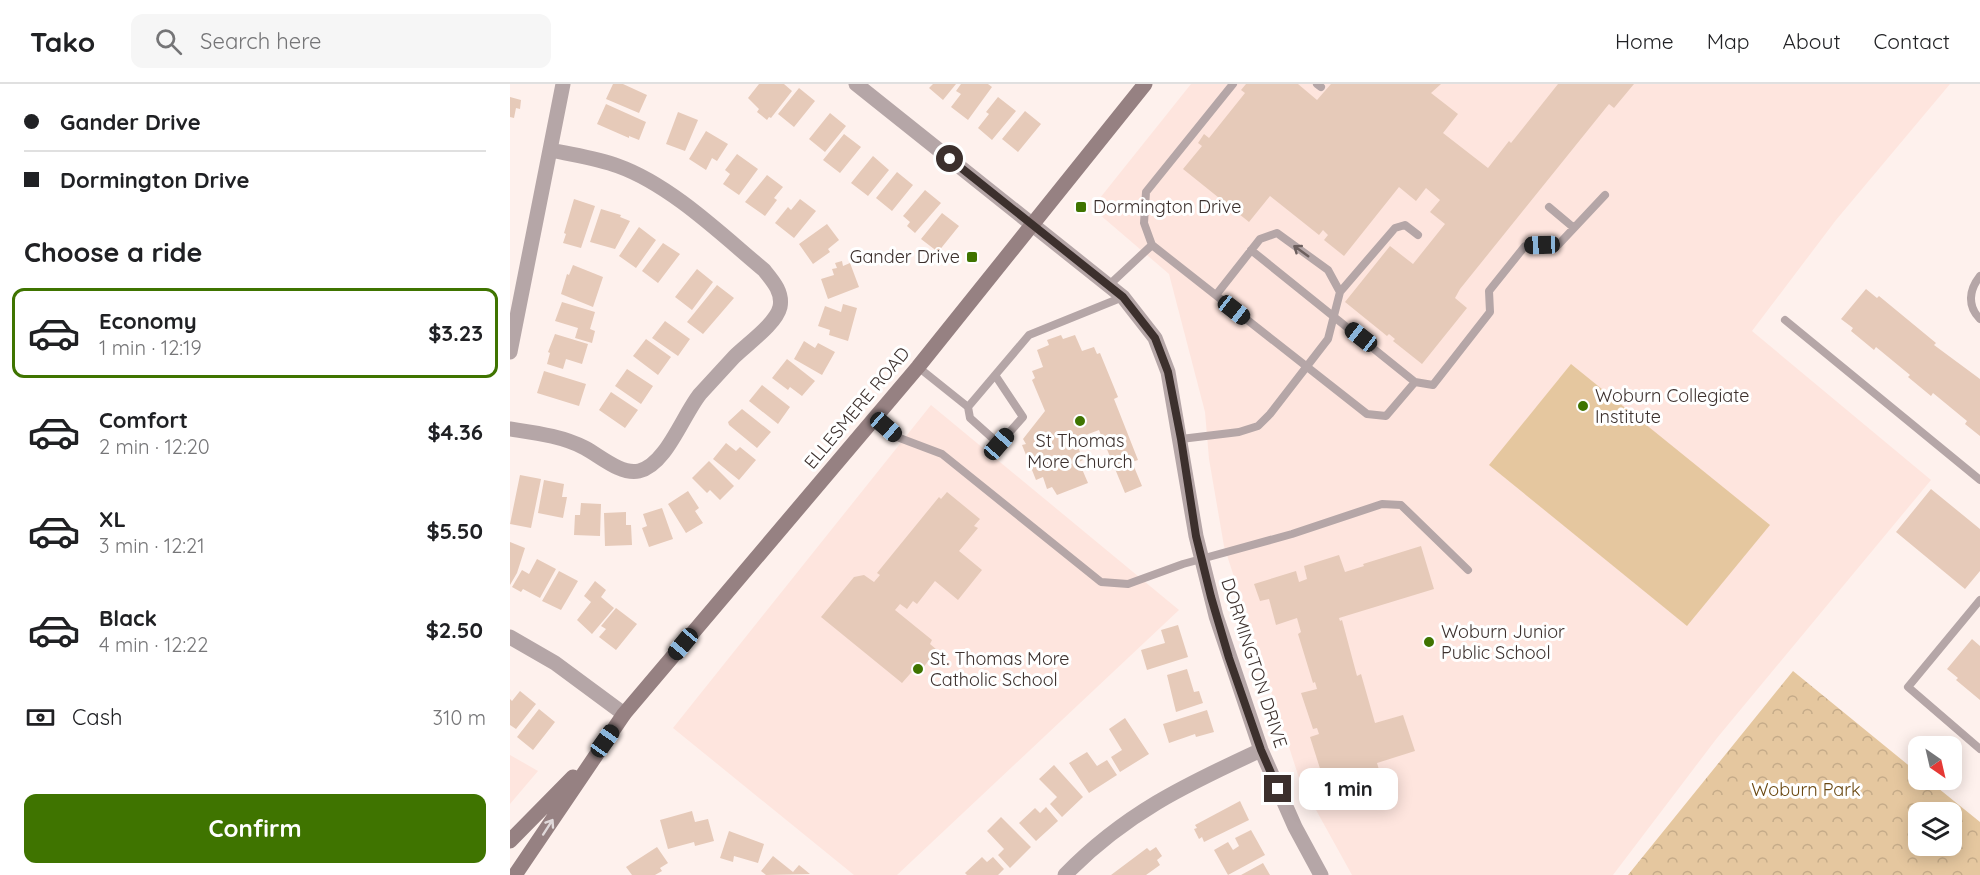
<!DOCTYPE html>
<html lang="en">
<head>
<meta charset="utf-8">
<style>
  body { margin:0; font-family:Quicksand,sans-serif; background:#f6f6f6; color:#202124; height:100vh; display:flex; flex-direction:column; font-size:22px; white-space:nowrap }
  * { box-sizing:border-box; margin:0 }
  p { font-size:20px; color:#757577 }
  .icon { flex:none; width:33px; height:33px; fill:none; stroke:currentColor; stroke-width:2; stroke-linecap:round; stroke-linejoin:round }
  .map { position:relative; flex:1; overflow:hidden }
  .sheet { display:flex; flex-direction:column; background:#fff; width:510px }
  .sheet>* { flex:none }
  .top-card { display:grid; align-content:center; height:132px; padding:0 24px; background:#fff }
  .needle { width:39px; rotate:146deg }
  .tools { position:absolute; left:1398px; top:652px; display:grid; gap:12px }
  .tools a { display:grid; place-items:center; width:54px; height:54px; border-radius:12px; background:#fff; box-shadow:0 3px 15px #0003; font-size:30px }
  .end { position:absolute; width:27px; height:27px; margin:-14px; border:8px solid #3c302d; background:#fff; box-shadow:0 0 0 3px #fff }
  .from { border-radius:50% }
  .bubble { position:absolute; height:42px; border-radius:12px; background:#fff; box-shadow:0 3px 15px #0003; font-size:20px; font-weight:700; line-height:42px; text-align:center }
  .car { position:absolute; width:18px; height:36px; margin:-18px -9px; border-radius:8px; box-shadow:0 0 4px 2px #0007; background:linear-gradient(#222 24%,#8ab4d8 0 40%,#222 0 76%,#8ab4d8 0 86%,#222 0) }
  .top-card b { display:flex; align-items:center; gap:21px; height:57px; font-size:22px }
  .top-card b+b { border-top:2px solid #e0e0e0 }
  .top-card i { width:15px; height:15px; background:#202124 }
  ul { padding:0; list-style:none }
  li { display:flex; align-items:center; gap:18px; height:90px; margin:0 12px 9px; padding:0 12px; border:3px solid transparent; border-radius:12px }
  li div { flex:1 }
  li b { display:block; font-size:22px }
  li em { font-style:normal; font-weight:700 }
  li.selected { border-color:#3f7400 }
  li>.icon { width:54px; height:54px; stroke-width:1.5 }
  h2 { padding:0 24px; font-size:27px; line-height:72px }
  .pay { display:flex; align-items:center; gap:15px; height:66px; padding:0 24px; font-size:22px }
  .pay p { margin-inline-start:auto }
  .primary-button { display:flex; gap:12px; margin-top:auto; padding:12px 24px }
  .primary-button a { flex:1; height:69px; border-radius:12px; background:#3f7400; color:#fff; font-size:24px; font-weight:700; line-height:69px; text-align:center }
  header { display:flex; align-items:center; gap:36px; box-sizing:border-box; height:84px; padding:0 30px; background:#fff; border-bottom:2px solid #e0e0e0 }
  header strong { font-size:28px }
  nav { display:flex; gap:33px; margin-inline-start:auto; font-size:21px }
  .search { width:420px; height:54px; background:#f6f6f6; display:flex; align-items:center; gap:15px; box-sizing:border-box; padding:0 21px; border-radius:12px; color:#757577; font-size:22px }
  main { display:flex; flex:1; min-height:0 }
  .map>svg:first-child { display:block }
  .built { fill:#fee5de }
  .park { fill:url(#park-crowns); fill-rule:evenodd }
  .pitch { fill:#e5c79f }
  .building { fill:#e6cab9 }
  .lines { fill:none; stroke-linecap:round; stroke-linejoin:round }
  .lane { stroke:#b5a6a7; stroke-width:8 }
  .street { stroke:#b5a6a7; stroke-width:15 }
  .secondary { stroke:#968182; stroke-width:15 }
  .oneway { stroke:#6c5f5e }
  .oneway2 { stroke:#e0d9da }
  .route { stroke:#3c302d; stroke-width:8 }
  .poi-dot { fill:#3f7400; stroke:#fff; stroke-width:2 }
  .labels { text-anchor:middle; stroke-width:6; stroke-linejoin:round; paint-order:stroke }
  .poi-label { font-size:18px; fill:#3c302d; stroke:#fff; text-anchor:start }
  .street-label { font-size:18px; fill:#3c302d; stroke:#fff }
  .park-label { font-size:18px; fill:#6a4811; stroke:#fff }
</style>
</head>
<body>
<header>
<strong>Tako</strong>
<div class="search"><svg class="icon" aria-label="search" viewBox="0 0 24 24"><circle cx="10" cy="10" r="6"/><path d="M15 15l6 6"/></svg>Search here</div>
<nav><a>Home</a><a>Map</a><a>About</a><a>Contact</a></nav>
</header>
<main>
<section class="sheet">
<div class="top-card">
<b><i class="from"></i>Gander Drive</b>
<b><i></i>Dormington Drive</b>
</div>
<h2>Choose a ride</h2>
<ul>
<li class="selected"><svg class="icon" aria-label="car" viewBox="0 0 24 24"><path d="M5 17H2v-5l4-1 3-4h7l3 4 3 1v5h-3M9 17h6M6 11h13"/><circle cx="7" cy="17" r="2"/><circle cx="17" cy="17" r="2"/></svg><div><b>Economy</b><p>1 min · 12:19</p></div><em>$3.23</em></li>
<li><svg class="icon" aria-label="car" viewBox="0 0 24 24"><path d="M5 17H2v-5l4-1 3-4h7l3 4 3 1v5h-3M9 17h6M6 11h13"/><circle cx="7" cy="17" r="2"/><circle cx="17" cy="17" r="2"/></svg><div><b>Comfort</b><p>2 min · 12:20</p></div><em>$4.36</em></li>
<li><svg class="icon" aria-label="car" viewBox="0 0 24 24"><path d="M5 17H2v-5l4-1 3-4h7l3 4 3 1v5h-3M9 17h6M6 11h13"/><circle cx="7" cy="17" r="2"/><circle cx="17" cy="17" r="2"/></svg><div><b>XL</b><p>3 min · 12:21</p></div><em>$5.50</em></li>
<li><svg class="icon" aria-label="car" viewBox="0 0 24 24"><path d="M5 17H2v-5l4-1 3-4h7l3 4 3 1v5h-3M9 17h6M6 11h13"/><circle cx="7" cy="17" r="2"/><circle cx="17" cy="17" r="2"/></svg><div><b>Black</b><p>4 min · 12:22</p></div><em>$2.50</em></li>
</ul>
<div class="pay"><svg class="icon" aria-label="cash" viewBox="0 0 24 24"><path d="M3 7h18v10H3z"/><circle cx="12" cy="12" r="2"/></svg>Cash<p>310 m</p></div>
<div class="primary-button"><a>Confirm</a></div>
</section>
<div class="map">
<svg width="1470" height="791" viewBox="0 0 1470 791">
  <defs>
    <pattern id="park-crowns" width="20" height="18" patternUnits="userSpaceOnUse" patternTransform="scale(1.5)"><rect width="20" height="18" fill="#e5c79f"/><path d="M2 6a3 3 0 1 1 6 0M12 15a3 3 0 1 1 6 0" fill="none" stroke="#c5ab89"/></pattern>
  </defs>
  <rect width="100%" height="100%" fill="#fef1ed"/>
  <path class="built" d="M681,0H1440L1326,136L1242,247L1421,396L1207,654L1103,791H842L790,697L714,462L699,375L695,328L659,190L582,124Z
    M421,321L669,526L387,791H344L163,644Z
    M0,671L28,687L0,720Z"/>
  <path class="park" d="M1283,587L1408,689V696H1418L1470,738V791H1118ZM1408,729H1442V762H1408Z"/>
  <path class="pitch" d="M1061,280L1260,441L1177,542L979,381Z"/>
  <path class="building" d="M103,0H113L137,11L129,29L96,15Z
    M249,0H274L282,7L261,34L259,33L257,36L247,28L249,25L238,14Z
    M423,0H446L433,16L419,4Z
    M451,0H478L482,3L458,36L441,23L451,10L446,7Z
    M736,0H788L807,16L821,0H931L921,9L948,30L933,49L978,84L999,57L1001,59L1048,0H1124L1104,24L1099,20L950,205L945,214L957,224L912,280L883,257L885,255L879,250L877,252L835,218L880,162L903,180L935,140L920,128L930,116L916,104L906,117L889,103L834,172L814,156L818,151L813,146L809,151L760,112L739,138L673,85L692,62L688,59L694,50L699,54L735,9L731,6Z
    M289,4L305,17L284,43L268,30Z
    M0,13L11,16L10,25L6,24L4,34L0,33Z
    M488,13L506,27L482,56L468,44L479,30L476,28Z
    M96,20L136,38L129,56L119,52V54L87,40Z
    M515,27L531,40L508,68L492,55Z
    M168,28L188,36L175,67L156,60Z
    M320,29L336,42L315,68L299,55Z
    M196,47L218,60L207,77L202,74L196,86L179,75Z
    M334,50L351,63L330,89L313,76Z
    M227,70L248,85L229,111L213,100L220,90L215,86Z
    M363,72L379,86L358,112L341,99Z
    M387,88L403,101L382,127L366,114Z
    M257,91L273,103L264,114L267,116L255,132L235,118Z
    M415,106L431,119L405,149L397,142L400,138L393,132Z
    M64,115L85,122L71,164L53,159L56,150L54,149Z
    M290,115L306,127L284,154L265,139L278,123L281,126Z
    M91,125L111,131L110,133L120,137L105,165L80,158Z
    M432,129L449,142L428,168L411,155Z
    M317,140L329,156L318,165L320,168L303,180L289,160Z
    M129,143L146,156L126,184L109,172Z
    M153,159L170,170L148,199L132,187Z
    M332,177L333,182L340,179L349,203L318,215L311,195L324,191L322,185L327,184L325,179Z
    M63,181L93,193L83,223L51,210L57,190L59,191Z
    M187,185L203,198L182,226L165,213Z
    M207,201L224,214L193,250L177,238Z
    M1356,205L1367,214L1369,212L1426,259L1424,261L1470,295V352L1455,340L1457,337L1423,309L1421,312L1398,293L1400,291L1366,263L1364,266L1341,247L1343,244L1331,235Z
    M52,218L85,228L80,245L85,247L82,259L65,254L68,244L45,237Z
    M333,220L347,224L338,257L319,251L320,246L308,242L315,222L331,228Z
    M155,237L180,255L168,272L142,254Z
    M45,250L78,260L72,280L56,275L53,285L37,280L40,269L38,268Z
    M551,251L553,255L565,251L572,267L584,263L587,270L590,269L608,313L604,315L628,376L622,378L632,402L615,409L589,346L565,355L573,376L569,378L578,399L547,411L542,403L537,405L533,393L526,396L512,361L516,360L513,355L535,327L522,296L525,294L522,287L533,283L527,266L539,261L537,256Z
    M136,255L161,273L148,291L123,272Z
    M294,257L305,264L308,259L325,268L312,291L284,275Z
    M277,275L305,297L292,312L280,303L278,306L262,294Z
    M117,285L143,302L131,320L105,302Z
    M34,287L76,300L69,322L27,309Z
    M252,301L280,323L268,340L239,317Z
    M101,308L128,326L115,344L89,326Z
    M232,325L261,348L247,364L219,341L218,338Z
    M216,359L226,367L230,363L246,376L229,396L203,375Z
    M199,377L224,402L210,416L200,406L197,409L182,394Z
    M10,391L31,395L21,444L0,440Z
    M34,396L54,400L52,413H57L53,434L28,429Z
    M1421,405L1470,445V487L1455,505L1386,448Z
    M178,407L189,424L185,427L193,439L176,449L158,420Z
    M437,408L470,435L464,442L468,444L449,467L472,486L448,516L425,497L407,520L403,517L397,525L390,520L385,526L422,556L420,560L427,566L412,585L407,582L392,599L311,533L344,493L354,491L364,498L370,491L367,489L429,413L431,415Z
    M71,419L91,420L90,452L64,451L65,431H70Z
    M152,424L163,455L139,463L132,444L137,442L133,430Z
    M116,428V441H121L122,461L95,462L94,429Z
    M0,458L15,464L7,489L0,501Z
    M911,462L924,505L829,534L830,537L832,536L847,592L851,590L865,639L893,631L905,667L867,679L873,699L820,716L800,653L809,650L807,644L803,645L791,609L807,605L805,598L803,599L788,550L791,548L787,534L766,541L759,515L750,517L744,500L786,487L789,498L797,495L794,482L829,471L835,488L854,482L853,480Z
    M27,475L46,485L30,514L13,505L11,508L2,503L12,486L19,490Z
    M49,487L68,497L51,526L32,517Z
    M85,497L96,506L91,513L104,524L82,550L67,536L81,518L74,512Z
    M106,524L127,540L106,566L89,553L96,545L91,542Z
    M668,541L678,573L637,586L631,566L655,559L651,546Z
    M1462,555L1470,562V616L1446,596L1448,594L1437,585Z
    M677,585L684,608L689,607L693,619L666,628L657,591Z
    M10,607L26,620L6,645L0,641V615L2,617Z
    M29,625L45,638L23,666L7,653Z
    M697,626L704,648L686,653L685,650L659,659L653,640Z
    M615,634L639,670L610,688L601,673L612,666L599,645Z
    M577,668L587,682L597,676L607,691L579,709L559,679Z
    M544,681L573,713L552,733L540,720L547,713L529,695Z
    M730,717L739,736L694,758L692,753L689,755L684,745L687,744L685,741Z
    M536,723L548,737L526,757L509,739L525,724L530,729Z
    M182,727L185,738L198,735L204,757L185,762L184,758L158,765L150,736Z
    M491,733L521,763L500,784L488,771L494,765L477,747Z
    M741,746L755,771L718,791L704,766L718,758L723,766L729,762L725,754Z
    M219,747L254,760L248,779L224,772L223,778L210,774Z
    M147,763L158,779L150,784L152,787L145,791H122L116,783Z
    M646,763L652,772L647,776L650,781L636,791H601L637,764L640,767Z
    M263,772L283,788L289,781L300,790L256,791L251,787Z
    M472,773L477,778L483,773L494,785L488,791H457L455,789Z
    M753,779L760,791H731Z"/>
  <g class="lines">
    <path class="lane" d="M807,0L811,3
      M1039,123L1064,144
      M642,161L857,330L876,332L905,298L923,301L980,228L979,207L1015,162L1048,161L1095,111
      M741,166L905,298
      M1470,192C1459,206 1457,222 1470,235
      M598,202L642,161L634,139L636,108L723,0
      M706,211L750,155L767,149L818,186L830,208
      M1275,236L1470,396
      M408,283L458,323L519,251L613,213
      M458,323L460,334L489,360L513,333L485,291
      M365,334L387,353L432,370L591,498L618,500L673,480L782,450L872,420L891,421L958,486
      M671,355L729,348L748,342L760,330L818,255L830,208L885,144L895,141L908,151
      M1470,516L1398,603L1470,665"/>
    <path class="street" d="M346,0L613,213L645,254L658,288L686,452L706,532L751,666L785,743L811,791
      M0,268L53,0
      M0,345C26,349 52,352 75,364C90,372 111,391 129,387C156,381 173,331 190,310C201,298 213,285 224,273C237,260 266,240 270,223C273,208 263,197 254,186C212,151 161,101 108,82C87,74 63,71 41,66
      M0,553L45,579L114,630
      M555,791C614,730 675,701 751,666"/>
    <path class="secondary" d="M0,757L63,693
      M5,791L114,630L408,283L635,0"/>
  </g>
  <defs><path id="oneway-shaft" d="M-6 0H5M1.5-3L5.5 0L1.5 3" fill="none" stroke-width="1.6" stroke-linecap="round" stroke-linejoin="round" transform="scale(1.5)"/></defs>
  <use class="oneway" href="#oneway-shaft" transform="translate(791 167) rotate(-144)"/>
  <use class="oneway2" href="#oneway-shaft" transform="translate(38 743) rotate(-57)"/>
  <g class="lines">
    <path class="route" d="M440,75L613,213L645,254L658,288L671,355L686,452L701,513L719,574L751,666L768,705"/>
  </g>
  <g class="poi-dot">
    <rect x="565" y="117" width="12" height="12" rx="3"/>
    <rect x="456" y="167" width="12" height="12" rx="3"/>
    <circle cx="1073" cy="322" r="6"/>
    <circle cx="570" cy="337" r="6"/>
    <circle cx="919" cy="558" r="6"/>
    <circle cx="408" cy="585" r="6"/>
  </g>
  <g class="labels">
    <g class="poi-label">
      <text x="583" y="129">Dormington Drive</text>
      <text x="450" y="179" text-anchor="end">Gander Drive</text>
      <text x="1085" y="318">Woburn Collegiate<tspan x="1085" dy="21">Institute</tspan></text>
      <text x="570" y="363" text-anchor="middle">St Thomas<tspan x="570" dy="21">More Church</tspan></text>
      <text x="931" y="554">Woburn Junior<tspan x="931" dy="21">Public School</tspan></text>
      <text x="420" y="581">St. Thomas More<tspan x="420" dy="21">Catholic School</tspan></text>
    </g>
    <g class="street-label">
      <text transform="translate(347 324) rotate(-50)" y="6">ELLESMERE ROAD</text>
      <text transform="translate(744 579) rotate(72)" y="6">DORMINGTON DRIVE</text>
    </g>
    <g class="park-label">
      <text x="1296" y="712">Woburn Park</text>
    </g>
  </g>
</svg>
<div class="tools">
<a><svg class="needle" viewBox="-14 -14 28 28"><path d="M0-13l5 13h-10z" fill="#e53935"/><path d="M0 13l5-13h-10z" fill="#757577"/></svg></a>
<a><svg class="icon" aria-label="layers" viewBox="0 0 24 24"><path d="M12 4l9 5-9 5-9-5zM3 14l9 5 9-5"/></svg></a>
</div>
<i class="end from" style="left:440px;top:75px"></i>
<i class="end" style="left:768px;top:705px"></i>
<div class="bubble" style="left:789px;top:684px;width:99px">1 min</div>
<i class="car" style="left:1032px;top:161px;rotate:268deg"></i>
<i class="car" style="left:724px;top:226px;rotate:128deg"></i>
<i class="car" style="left:851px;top:253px;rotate:308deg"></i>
<i class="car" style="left:376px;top:343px;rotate:131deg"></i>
<i class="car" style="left:489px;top:360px;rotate:41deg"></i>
<i class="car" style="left:173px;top:560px;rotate:220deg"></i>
<i class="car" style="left:95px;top:657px;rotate:35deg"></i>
</div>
</main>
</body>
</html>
